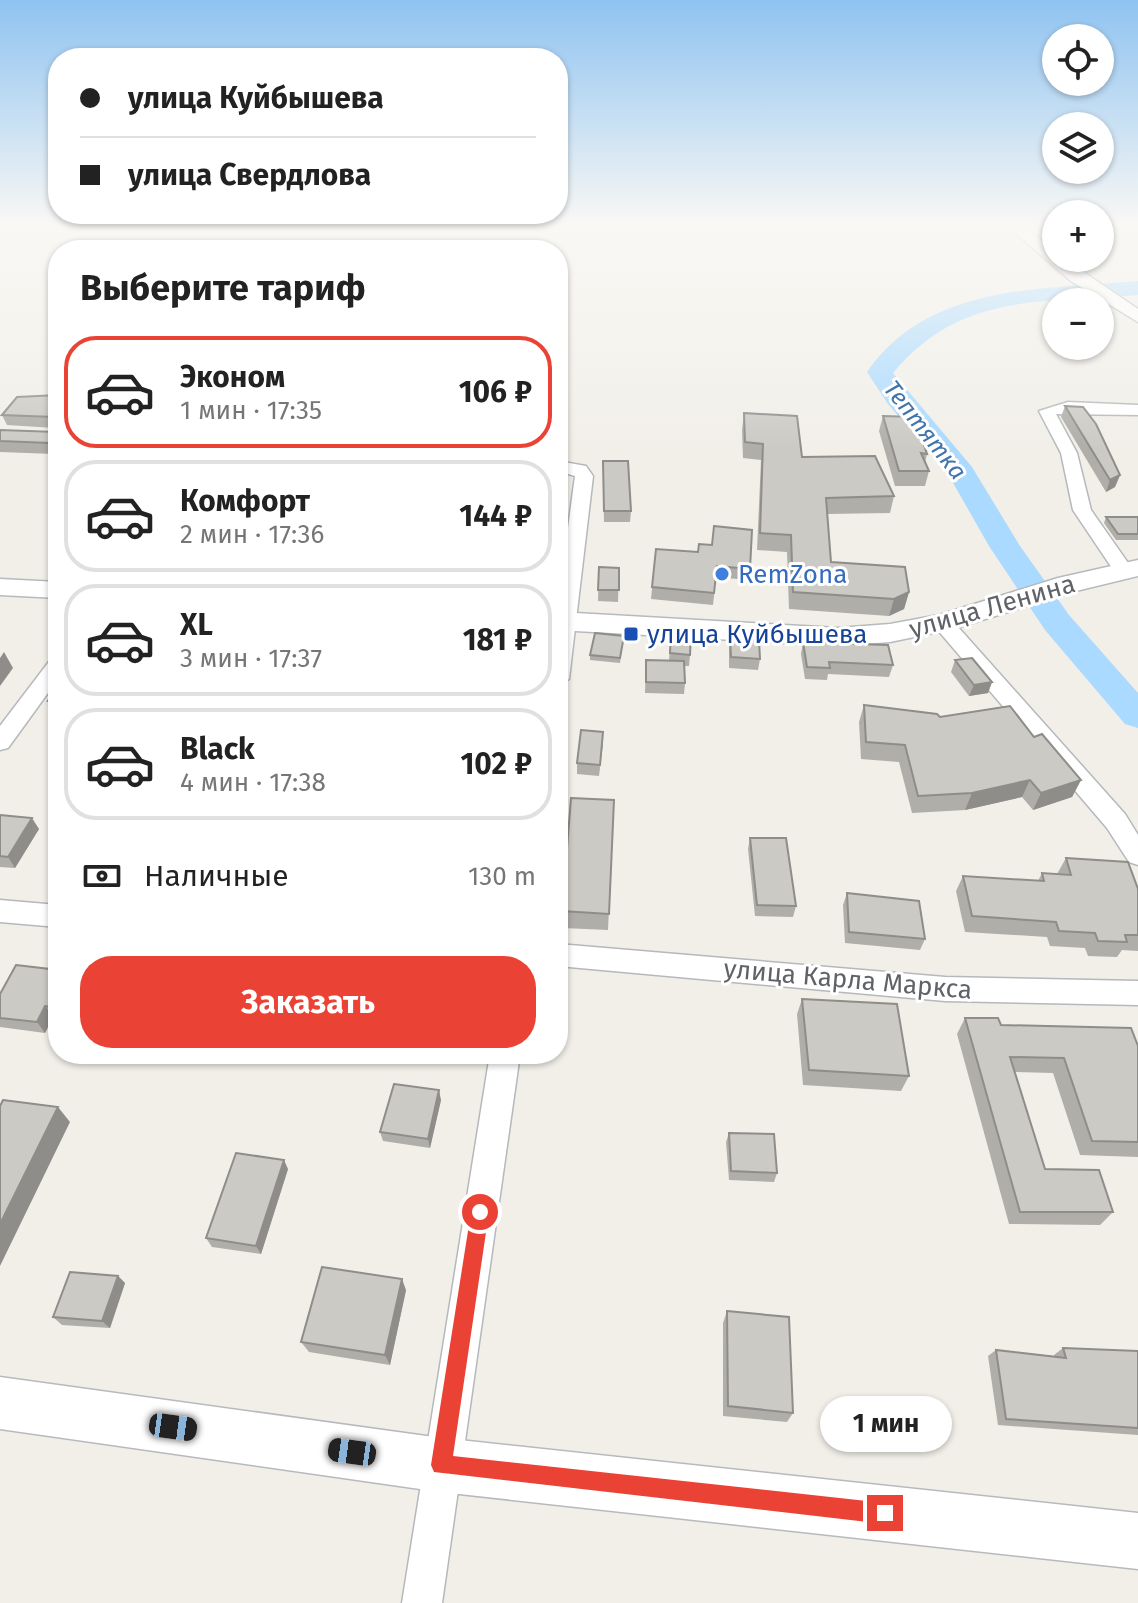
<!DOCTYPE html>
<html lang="ru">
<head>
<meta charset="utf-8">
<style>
  body { margin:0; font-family:"Fira Sans",sans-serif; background:#f2f2f2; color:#222; height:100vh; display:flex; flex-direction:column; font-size:30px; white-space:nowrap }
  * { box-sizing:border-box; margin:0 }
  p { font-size:26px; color:#767676 }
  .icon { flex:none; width:44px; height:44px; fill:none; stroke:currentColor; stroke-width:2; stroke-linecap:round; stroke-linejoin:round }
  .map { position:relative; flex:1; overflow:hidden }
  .panel { position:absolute; left:48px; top:240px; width:520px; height:824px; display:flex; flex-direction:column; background:#fff; border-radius:32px; box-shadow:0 2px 6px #0004 }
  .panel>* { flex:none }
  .banner { position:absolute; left:48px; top:48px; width:520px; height:176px; border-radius:32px; box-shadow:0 2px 6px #0004; display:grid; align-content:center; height:176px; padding:0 32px; background:#fff }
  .fabs { position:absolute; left:1042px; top:24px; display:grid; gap:16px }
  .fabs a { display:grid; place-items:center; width:72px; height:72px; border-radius:50%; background:#fff; box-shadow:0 2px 6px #0004; font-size:40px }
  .end { position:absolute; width:36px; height:36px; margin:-18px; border:10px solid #ea4335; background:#fff; box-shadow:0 0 0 4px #fff }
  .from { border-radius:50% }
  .bubble { position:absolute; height:56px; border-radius:28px; background:#fff; box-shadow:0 2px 6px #0004; font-size:26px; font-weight:700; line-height:56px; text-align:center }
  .car { position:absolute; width:24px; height:48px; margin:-24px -12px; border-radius:10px; box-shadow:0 0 6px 2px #0007; background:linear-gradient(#222 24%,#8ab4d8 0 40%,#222 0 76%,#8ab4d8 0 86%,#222 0) }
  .banner b { display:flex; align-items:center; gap:28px; height:76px; font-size:30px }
  .banner b+b { border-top:2px solid #e0e0e0 }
  .banner i { width:20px; height:20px; background:#222 }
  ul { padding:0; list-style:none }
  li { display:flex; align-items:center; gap:24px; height:112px; margin:0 16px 12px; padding:0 16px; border:4px solid #e0e0e0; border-radius:32px }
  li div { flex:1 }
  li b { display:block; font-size:30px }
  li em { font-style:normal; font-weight:700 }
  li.active { border-color:#ea4335 }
  li>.icon { width:72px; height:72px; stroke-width:1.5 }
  h2 { padding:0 32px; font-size:36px; line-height:96px }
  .pay { display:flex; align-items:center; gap:20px; height:88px; padding:0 32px; font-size:30px }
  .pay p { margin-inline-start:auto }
  .cta { display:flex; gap:16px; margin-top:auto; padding:16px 32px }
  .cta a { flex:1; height:92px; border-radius:32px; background:#ea4335; color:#fff; font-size:32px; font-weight:700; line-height:92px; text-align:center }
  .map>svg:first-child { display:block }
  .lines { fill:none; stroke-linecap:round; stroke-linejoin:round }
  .river { fill:#aadaff; fill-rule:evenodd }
  .minor-casing { stroke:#b5b8bc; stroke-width:3 }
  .tertiary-casing { stroke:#b5b8bc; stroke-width:3 }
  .secondary-casing { stroke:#b6babf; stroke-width:3 }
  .minor { fill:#fff; fill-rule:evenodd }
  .tertiary { fill:#fff; fill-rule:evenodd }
  .secondary { fill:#fff; fill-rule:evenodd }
  .wall { fill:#afaea9 }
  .shaded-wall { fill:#8f8d8a }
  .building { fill:#cccac5; stroke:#8f8d8a; stroke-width:2 }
  .route { fill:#ea4335 }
  .shop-dot { fill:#3f7fe0; stroke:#fff; stroke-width:3 }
  .transit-dot { fill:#1a4fb4; stroke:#fff; stroke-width:3 }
  .labels { text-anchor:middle; stroke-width:6; stroke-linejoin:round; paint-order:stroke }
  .far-water-label { font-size:24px; font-style:italic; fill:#4174aa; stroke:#fff }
  .shop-label { font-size:26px; fill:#366cbe; stroke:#fff; text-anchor:start }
  .street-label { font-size:26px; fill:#5f6368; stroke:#fff }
  .transit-label { font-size:26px; fill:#164399; stroke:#fff; text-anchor:start }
</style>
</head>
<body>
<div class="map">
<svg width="1138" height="1603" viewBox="0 0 1138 1603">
  <rect width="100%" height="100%" fill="#f1efe8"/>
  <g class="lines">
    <path class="river" d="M1138,281V295C1042,303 960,292 893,373L972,467L1020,546L1069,615L1138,693V728L1125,724L1045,630L989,546L948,474L888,404L867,372C929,283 1041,290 1138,281Z"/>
    <g class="minor-casing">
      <path id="minor" d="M1068,402L1138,405V415L1056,414L1077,453L1091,510L1133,570L1130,574H1116L1073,510L1061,453L1039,411Z
        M558,461L586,466L593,476L569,679L558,686V602L575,476L558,471Z
        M943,617L950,618L1125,814L1138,835V865L1129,862L1107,828L936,628L933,623Z
        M58,657V679L8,748L0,750V726L51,659Z
        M0,900L58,905V927L0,922Z
        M558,944L945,977L1138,981V1005L945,1001L558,966Z
        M490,1054H520L442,1603H402Z"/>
    </g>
    <g class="tertiary-casing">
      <path id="tertiary" d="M1005,224H1022L1056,253V258H1063L1138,309V322L1071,281Z"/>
    </g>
    <g class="secondary-casing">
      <path id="secondary" d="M1138,560V576L1076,591L953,629L890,642L838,646L558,630V612L838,628L890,624L939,615L1058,578Z
        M0,579L58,582V598L0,595Z
        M0,1377L441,1438L1138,1513V1569L441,1492L0,1429Z"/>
    </g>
    <use href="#minor" class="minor"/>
    <use href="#tertiary" class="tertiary"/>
    <use href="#secondary" class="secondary"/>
  </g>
  <path class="wall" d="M58,395V449L54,454L0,452V430L56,432L55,428L7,425L2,415Z
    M1065,406L1120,475L1115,487L1106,492L1061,417Z
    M744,413L802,457L894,496L890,513L827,514L831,562L909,592L904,609L889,616L789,609L787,552L757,550L761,460L743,458L742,430Z
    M883,416L927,454L925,462L929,471L925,486H895L879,431Z
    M603,472L631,511L630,522H604Z
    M1106,517H1138V540H1116L1104,523Z
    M58,549V567L53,556Z
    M656,549L750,569L748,580L716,577L713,605L651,599Z
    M599,567L619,568L618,602L598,601Z
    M671,632L690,655L689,666H684L685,683L684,694L645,693L646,660L669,661Z
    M624,636L620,663L590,660V655Z
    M730,638L760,659L758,670L729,668V650Z
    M803,642L893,665L889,677L828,674L827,680L805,679L801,654Z
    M955,660L992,682L988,693L969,696L951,672Z
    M58,682V712H54L48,701Z
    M864,705L940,717L1081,780L1072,797L1033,810L1022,797L965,810L912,813L899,762L861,759L859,722Z
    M603,744L599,776L577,774V763Z
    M614,800L608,930L562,928V911Z
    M0,815L39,829L15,868L0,867Z
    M750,838L796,906L793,917L755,916L748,849Z
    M1066,858L1138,889V951L1122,950L1117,957L1088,956L1085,948L1050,946L1047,937L965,932L956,891L963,876L1038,881L1042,873L1057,874Z
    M847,893L925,939L920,950L845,943L843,905Z
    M58,970V1018L53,1017L45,1033L0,1027V994Z
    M802,999L909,1076L901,1091L803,1085L797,1014Z
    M965,1018L1001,1025L1138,1046V1157L1080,1155L1053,1073L1015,1072L1045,1169L1113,1212L1100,1225L1009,1224L957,1034Z
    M441,1100L430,1148L383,1141L380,1132Z
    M729,1133L777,1173L774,1182L729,1180L726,1142Z
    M288,1169L261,1254L212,1247L206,1238Z
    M118,1276L125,1283L110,1328L62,1325L53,1317Z
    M406,1290L390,1365L309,1352L301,1342Z
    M727,1311L793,1413L787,1422L723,1416V1323Z
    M1063,1348L1138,1351V1435L998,1425L988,1356L996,1350L1054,1356V1355Z"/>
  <path class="shaded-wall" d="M58,432V449L54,454L50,443Z
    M1120,475L1115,487L1106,492L1110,480Z
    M909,592L904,609L889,616L894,599Z
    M4,652L13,668L0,686V658Z
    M992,682L988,693L969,696L974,685Z
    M1030,780L1022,797L965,810L972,793Z
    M1081,780L1072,797L1033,810L1041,793Z
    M32,818L39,829L15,868L8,857Z
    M45,1006L53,1017L45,1033L37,1022Z
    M439,1090L441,1100L430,1148L428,1139Z
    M58,1107L70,1122L0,1266V1224Z
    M284,1160L288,1169L261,1254L256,1246Z
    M118,1276L125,1283L110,1328L102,1321Z
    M402,1279L406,1290L390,1365L385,1355Z"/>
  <path class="building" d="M58,395V432L50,443L0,441V430L56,432L54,417L2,415L17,397Z
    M1065,406L1083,407L1096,424L1120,475L1110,480Z
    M744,413L797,416L802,457L875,456L894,496L826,498L831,562L905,567L909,592L894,599L793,592L791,535L760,533L763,444L745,442Z
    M883,416L915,417L927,454L921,453L929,471H899Z
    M603,461H628L631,511H604Z
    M1106,517H1138V534H1118Z
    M714,526L752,530L750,569L717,566L714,593L652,587L656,549L698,552L699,544L712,545Z
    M599,567L619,568V590H598Z
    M671,632L691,633L690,655L670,653Z
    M595,633L624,636L620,658L590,655Z
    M730,638L759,640L760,659L731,657Z
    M803,642L888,645L893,665L829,662L830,668L807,667Z
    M972,658L992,682L974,685L955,660Z
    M646,660L684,661L685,683L646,682Z
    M58,682V701H48Z
    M864,705L937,714L940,717L1010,706L1034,737L1042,734L1081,780L1041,793L1030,780L972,793L918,796L905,745L866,742Z
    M581,730L603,732L600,765L577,763Z
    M571,798L614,800L609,914L562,911Z
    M0,815L32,818L8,857L0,856Z
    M750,838H786L796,906L757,905Z
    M1066,858L1128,862L1138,889V935H1125L1127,942L1098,941L1095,933L1059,931L1056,922L972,916L963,876L1044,881L1042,873L1071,875Z
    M847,893L919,901L925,939L849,932Z
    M16,965L58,970V1008L45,1006L37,1022L0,1018V994Z
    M802,999L897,1004L909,1076L809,1070Z
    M965,1018H998L1001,1025L1131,1028L1138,1046V1142L1092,1141L1064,1058L1010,1057L1045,1169L1099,1170L1113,1212H1020Z
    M394,1084L439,1090L428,1139L380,1132Z
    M3,1100L58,1107L0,1224V1106Z
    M729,1133L774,1134L777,1173L731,1171Z
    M236,1153L284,1160L256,1246L206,1238Z
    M322,1267L402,1279L385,1355L301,1342Z
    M70,1272L118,1276L102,1321L53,1317Z
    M727,1311L789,1317L793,1413L728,1406Z
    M1063,1348L1138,1351V1428L1006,1419L996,1350L1066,1358Z"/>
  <linearGradient id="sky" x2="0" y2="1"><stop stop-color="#8fc3f1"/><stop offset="0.5" stop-color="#f9f8f5"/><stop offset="1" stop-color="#f9f8f5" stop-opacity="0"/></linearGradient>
  <rect width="1138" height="449" fill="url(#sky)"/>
  <path class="route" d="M480,1203L489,1212L453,1456L885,1503L892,1506L895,1513L892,1521L885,1524L434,1472L431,1465L471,1212Z"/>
  <circle class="shop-dot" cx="722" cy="574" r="8"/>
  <rect class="transit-dot" x="623" y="626" width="16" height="16" rx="4"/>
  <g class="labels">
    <g class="far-water-label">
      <text transform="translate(925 430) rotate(52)" y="8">Тептятка</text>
    </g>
    <g class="shop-label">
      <text x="738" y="583">RemZona</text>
    </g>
    <g class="street-label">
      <text transform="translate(992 606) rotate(-16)" y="9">улица Ленина</text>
      <text transform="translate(848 979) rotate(5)" y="9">улица Карла Маркса</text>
    </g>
    <g class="transit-label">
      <text x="647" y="643">улица Куйбышева</text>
    </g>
  </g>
</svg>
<div class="fabs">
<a><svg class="icon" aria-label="locate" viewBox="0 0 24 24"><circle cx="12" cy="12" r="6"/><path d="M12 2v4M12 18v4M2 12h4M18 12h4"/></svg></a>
<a><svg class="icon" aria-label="layers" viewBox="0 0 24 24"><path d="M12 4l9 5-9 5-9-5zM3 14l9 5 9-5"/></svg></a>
<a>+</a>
<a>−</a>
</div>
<i class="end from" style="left:480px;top:1212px"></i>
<i class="end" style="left:885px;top:1513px"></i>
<div class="bubble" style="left:820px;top:1396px;width:132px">1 мин</div>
<i class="car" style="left:173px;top:1427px;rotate:98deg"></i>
<i class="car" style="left:352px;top:1452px;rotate:278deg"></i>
<div class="banner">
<b><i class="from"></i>улица Куйбышева</b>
<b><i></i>улица Свердлова</b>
</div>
<section class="panel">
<h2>Выберите тариф</h2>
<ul>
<li class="active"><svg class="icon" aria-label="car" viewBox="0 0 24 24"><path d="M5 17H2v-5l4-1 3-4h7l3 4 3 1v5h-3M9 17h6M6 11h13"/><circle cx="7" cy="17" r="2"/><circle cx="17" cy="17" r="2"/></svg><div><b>Эконом</b><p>1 мин · 17:35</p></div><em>106 ₽</em></li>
<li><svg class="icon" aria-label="car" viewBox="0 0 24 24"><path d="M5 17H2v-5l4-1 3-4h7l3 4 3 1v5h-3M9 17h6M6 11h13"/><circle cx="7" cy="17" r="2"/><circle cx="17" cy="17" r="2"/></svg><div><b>Комфорт</b><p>2 мин · 17:36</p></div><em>144 ₽</em></li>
<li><svg class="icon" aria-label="car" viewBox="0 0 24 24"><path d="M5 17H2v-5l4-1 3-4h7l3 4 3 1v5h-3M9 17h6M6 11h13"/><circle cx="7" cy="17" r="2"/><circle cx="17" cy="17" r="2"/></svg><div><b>XL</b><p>3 мин · 17:37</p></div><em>181 ₽</em></li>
<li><svg class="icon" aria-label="car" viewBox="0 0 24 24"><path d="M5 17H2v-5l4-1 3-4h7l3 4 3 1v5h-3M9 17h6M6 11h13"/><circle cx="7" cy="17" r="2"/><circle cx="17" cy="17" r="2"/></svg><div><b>Black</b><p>4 мин · 17:38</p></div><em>102 ₽</em></li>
</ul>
<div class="pay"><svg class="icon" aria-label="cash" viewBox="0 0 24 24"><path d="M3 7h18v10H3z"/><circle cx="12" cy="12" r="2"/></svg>Наличные<p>130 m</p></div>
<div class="cta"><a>Заказать</a></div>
</section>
</div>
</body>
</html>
